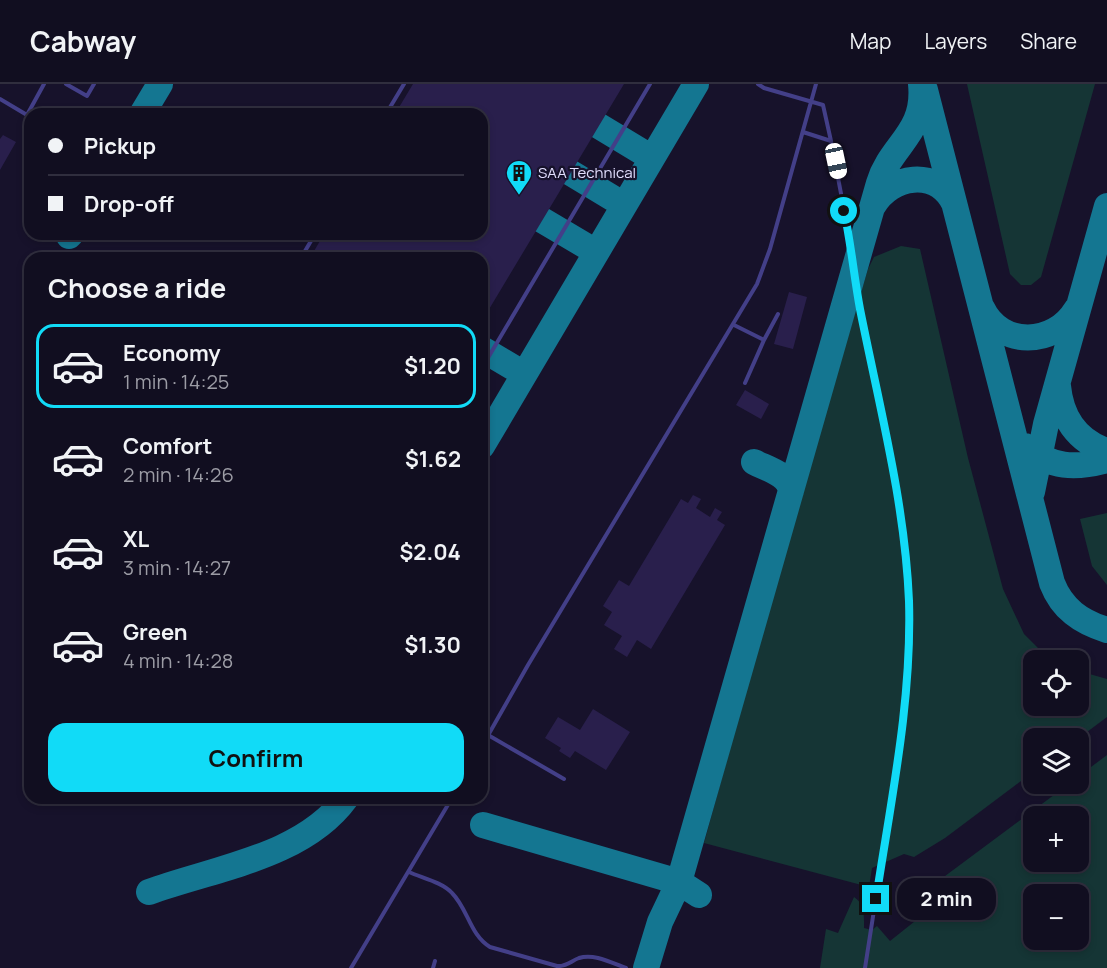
<!DOCTYPE html>
<html lang="en">
<head>
<meta charset="utf-8">
<style>
  body { margin:0; font-family:Manrope,sans-serif; background:#1a1729; color:#f1f3f6; height:100vh; display:flex; flex-direction:column; font-size:22px; white-space:nowrap }
  * { box-sizing:border-box; margin:0 }
  p { font-size:20px; color:#9c9ca5 }
  .icon { flex:none; width:33px; height:33px; fill:none; stroke:currentColor; stroke-width:2; stroke-linecap:round; stroke-linejoin:round }
  .map { position:relative; flex:1; overflow:hidden }
  .panel { position:absolute; left:24px; top:168px; width:464px; height:552px; display:flex; flex-direction:column; background:#110e20; border-radius:18px; box-shadow:0 3px 9px #0003,0 0 0 2px #302e3e }
  .panel>* { flex:none }
  .hud { position:absolute; left:24px; top:24px; width:464px; height:132px; border-radius:18px; box-shadow:0 3px 9px #0003,0 0 0 2px #302e3e; display:grid; align-content:center; height:132px; padding:0 24px; background:#110e20 }
  .buttons { position:absolute; left:1023px; top:566px; display:grid; gap:12px }
  .buttons a { display:grid; place-items:center; width:66px; height:66px; border-radius:12px; background:#110e20; box-shadow:0 3px 9px #0003,0 0 0 2px #302e3e; font-size:30px }
  .end { position:absolute; width:27px; height:27px; margin:-14px; border:8px solid #11dbf7; background:#111; box-shadow:0 0 0 3px #111 }
  .from { border-radius:50% }
  .bubble { position:absolute; height:42px; border-radius:18px; background:#110e20; box-shadow:0 3px 9px #0003,0 0 0 2px #302e3e; font-size:20px; font-weight:700; line-height:42px; text-align:center }
  .car { position:absolute; width:18px; height:36px; margin:-18px -9px; border-radius:8px; box-shadow:0 0 4px 2px #0007; background:linear-gradient(#fff 24%,#345 0 40%,#fff 0 76%,#345 0 86%,#fff 0) }
  .hud b { display:flex; align-items:center; gap:21px; height:57px; font-size:22px }
  .hud b+b { border-top:2px solid #302e3e }
  .hud i { width:15px; height:15px; background:#f1f3f6 }
  ul { padding:0; list-style:none }
  li { display:flex; align-items:center; gap:18px; height:84px; margin:0 12px 9px; padding:0 12px; border:3px solid transparent; border-radius:18px }
  li div { flex:1 }
  li b { display:block; font-size:22px }
  li em { font-style:normal; font-weight:700 }
  li.current { border-color:#11dbf7 }
  li>.icon { width:54px; height:54px; stroke-width:1.5 }
  h2 { padding:0 24px; font-size:27px; line-height:72px }
  .button { display:flex; gap:12px; margin-top:auto; padding:12px 24px }
  .button a { flex:1; height:69px; border-radius:18px; background:#11dbf7; color:#111; font-size:24px; font-weight:700; line-height:69px; text-align:center }
  header { display:flex; align-items:center; gap:36px; box-sizing:border-box; height:84px; padding:0 30px; background:#110e20; border-bottom:2px solid #302e3e }
  header strong { font-size:28px }
  nav { display:flex; gap:33px; margin-inline-start:auto; font-size:21px }
  .map>svg:first-child { display:block }
  .green { fill:#153535; fill-rule:evenodd }
  .lines { fill:none; stroke-linecap:round; stroke-linejoin:round }
  .taxiway { stroke:#147691; stroke-width:26 }
  .building { fill:#291f4c }
  .service { stroke:#433f88; stroke-width:4 }
  .route { stroke:#11dbf7; stroke-width:8 }
  .labels { text-anchor:middle; stroke-width:4.5; stroke-linejoin:round; paint-order:stroke }
  .poi-label { font-size:15px; fill:#e2defe; stroke:#17122b; text-anchor:start }
</style>
</head>
<body>
<header>
<strong>Cabway</strong>
<nav><a>Map</a><a>Layers</a><a>Share</a></nav>
</header>
<div class="map">
<svg width="1107" height="884" viewBox="0 0 1107 884">
  <rect width="100%" height="100%" fill="#17122b"/>
  <path class="green" d="M967,0H1095L1041,193L1031,201H1021L1010,190Z
    M901,162L920,165L968,374L1003,505L1024,550L1044,570L1056,576H1034V621H1078L1079,587L1107,595V633L1079,654H1034L1033,688L945,754L914,773L904,770L872,784L869,803L704,759L796,425L868,185L874,173Z
    M1107,429V501L1092,482L1080,435Z
    M1107,671V884H820L826,845L838,849L854,813C865,820 864,832 864,844L872,846L877,842L890,857L939,818L933,807L937,798L1070,699H1078L1079,692ZM1034,732H1078V777H1034ZM1034,810H1078V855H1034Z"/>
  <g class="lines">
    <path class="taxiway" d="M925,6L1052,499C1062,525 1081,538 1107,546
      M142,30L160,0
      M599,42L652,74
      M571,89L624,121
      M873,122C891,91 936,84 954,119
      M542,136L596,168
      M69,152L71,150
      M982,224C1001,264 1054,262 1076,226
      M482,265L524,290
      M1058,302C1061,333 1077,357 1107,367
      M482,362L696,0
      M1025,362C1051,384 1075,385 1107,376
      M754,378C767,385 789,390 791,407
      M1032,408L1046,340L1107,122
      M483,741L679,798L699,811
      M149,808C215,784 303,773 346,714
      M646,884L660,838L679,798L879,99C891,60 926,49 921,0"/>
  </g>
  <path class="building" d="M413,0H624L482,237V174H310L324,150H482V30H395Z
    M3,51L16,58L0,86V55Z
    M789,208L807,213L793,265L774,260Z
    M745,306L769,320L761,335L736,321Z
    M693,411L701,415L696,424L710,433L715,424L722,428L717,436L725,441L651,565L637,556L627,573L614,565L622,552L604,541L612,528L603,522L619,496L629,502L681,415L688,419Z
    M593,625L630,648L606,686L575,667L570,674L559,667L561,664L545,654L558,633L580,646Z"/>
  <g class="lines">
    <path class="service" d="M66,0L87,12L94,0
      M758,0L764,4L823,21L831,57
      M0,15L27,31L44,0
      M386,30L404,0
      M803,48L831,57L855,183L860,222L898,417L909,518L908,578L901,652L865,884
      M301,174L315,150
      M734,241L764,256L745,299
      M764,256L778,230
      M482,284L650,0
      M488,651L564,695
      M482,662L528,581L757,200L770,165L816,0
      M409,788C422,794 442,798 452,809C468,825 470,851 490,863L557,882C566,883 571,877 579,874C594,869 612,879 626,884
      M351,884L452,714
      M433,884L435,877"/>
  </g>
  <g class="lines">
    <path class="route" d="M844,127C851,159 854,193 860,225C879,321 905,419 909,517C912,617 891,716 876,815"/>
  </g>
  <defs>
    <g id="building-pin" transform="scale(1.35)"><path d="M0 17L-7.5 6A9.5 9.5 0 1 1 7.5 6Z" fill="#11dbf7" stroke="#17122b"/><path d="M-4-6H4V6H1V3H-1V6H-4ZM-2.5-4.3h1.7v1.8h-1.7ZM.8-4.3h1.7v1.8H.8ZM-2.5-1h1.7V.8h-1.7ZM.8-1h1.7V.8H.8Z" fill="#111"/></g>
  </defs>
  <g fill-rule="evenodd">
    <use href="#building-pin" x="519" y="89"/>
  </g>
  <g class="labels">
    <g class="poi-label">
      <text x="538" y="94">SAA Technical</text>
    </g>
  </g>
</svg>
<div class="buttons">
<a><svg class="icon" aria-label="locate" viewBox="0 0 24 24"><circle cx="12" cy="12" r="6"/><path d="M12 2v4M12 18v4M2 12h4M18 12h4"/></svg></a>
<a><svg class="icon" aria-label="layers" viewBox="0 0 24 24"><path d="M12 4l9 5-9 5-9-5zM3 14l9 5 9-5"/></svg></a>
<a>+</a>
<a>−</a>
</div>
<i class="end from" style="left:844px;top:127px"></i>
<i class="end" style="left:876px;top:815px"></i>
<div class="bubble" style="left:897px;top:794px;width:99px">2 min</div>
<i class="car" style="left:836px;top:77px;rotate:168deg"></i>
<div class="hud">
<b><i class="from"></i>Pickup</b>
<b><i></i>Drop-off</b>
</div>
<section class="panel">
<h2>Choose a ride</h2>
<ul>
<li class="current"><svg class="icon" aria-label="car" viewBox="0 0 24 24"><path d="M5 17H2v-5l4-1 3-4h7l3 4 3 1v5h-3M9 17h6M6 11h13"/><circle cx="7" cy="17" r="2"/><circle cx="17" cy="17" r="2"/></svg><div><b>Economy</b><p>1 min · 14:25</p></div><em>$1.20</em></li>
<li><svg class="icon" aria-label="car" viewBox="0 0 24 24"><path d="M5 17H2v-5l4-1 3-4h7l3 4 3 1v5h-3M9 17h6M6 11h13"/><circle cx="7" cy="17" r="2"/><circle cx="17" cy="17" r="2"/></svg><div><b>Comfort</b><p>2 min · 14:26</p></div><em>$1.62</em></li>
<li><svg class="icon" aria-label="car" viewBox="0 0 24 24"><path d="M5 17H2v-5l4-1 3-4h7l3 4 3 1v5h-3M9 17h6M6 11h13"/><circle cx="7" cy="17" r="2"/><circle cx="17" cy="17" r="2"/></svg><div><b>XL</b><p>3 min · 14:27</p></div><em>$2.04</em></li>
<li><svg class="icon" aria-label="car" viewBox="0 0 24 24"><path d="M5 17H2v-5l4-1 3-4h7l3 4 3 1v5h-3M9 17h6M6 11h13"/><circle cx="7" cy="17" r="2"/><circle cx="17" cy="17" r="2"/></svg><div><b>Green</b><p>4 min · 14:28</p></div><em>$1.30</em></li>
</ul>
<div class="button"><a>Confirm</a></div>
</section>
</div>
</body>
</html>
